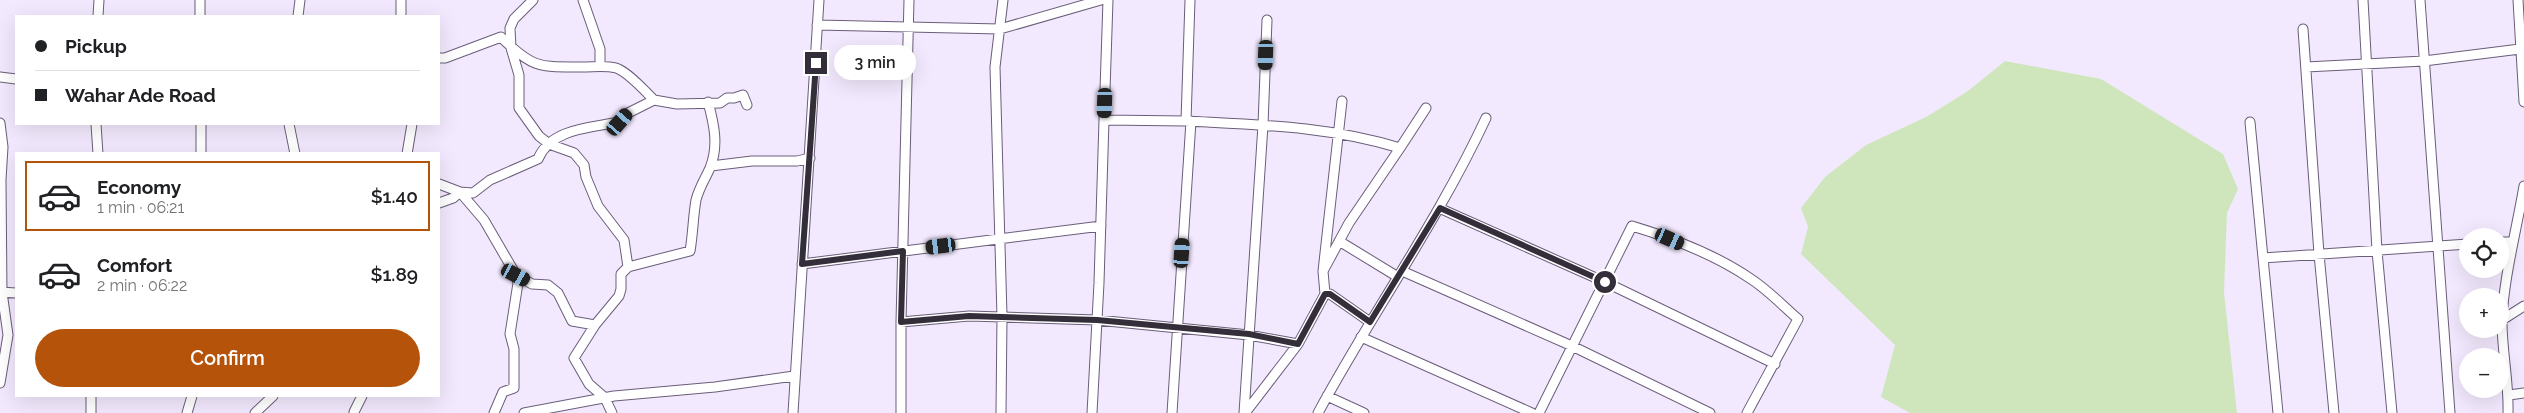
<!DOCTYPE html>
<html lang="en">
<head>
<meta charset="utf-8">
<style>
  body { margin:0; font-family:Raleway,sans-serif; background:#f6f6f6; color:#202124; height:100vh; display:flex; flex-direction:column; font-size:19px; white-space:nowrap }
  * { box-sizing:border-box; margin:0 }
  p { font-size:16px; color:#757577 }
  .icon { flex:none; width:28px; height:28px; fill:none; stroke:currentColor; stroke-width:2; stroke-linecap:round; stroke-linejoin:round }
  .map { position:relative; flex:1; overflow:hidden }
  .drawer { position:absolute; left:15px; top:152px; width:425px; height:245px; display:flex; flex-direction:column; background:#fff; border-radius:0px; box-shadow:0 5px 20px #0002 }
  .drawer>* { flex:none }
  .hud { position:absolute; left:15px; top:15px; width:425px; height:110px; border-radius:0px; box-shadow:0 5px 20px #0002; display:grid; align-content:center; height:110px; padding:0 20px; background:#fff }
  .fabs { position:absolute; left:2459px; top:228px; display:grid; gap:10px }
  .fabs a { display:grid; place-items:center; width:50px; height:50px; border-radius:50%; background:#fff; box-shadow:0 5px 20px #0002; font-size:25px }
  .end { position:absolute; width:22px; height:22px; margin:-11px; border:6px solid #342d3a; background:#fff; box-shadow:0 0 0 2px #fff }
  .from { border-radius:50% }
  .bubble { position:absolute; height:35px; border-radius:18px; background:#fff; box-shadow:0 5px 20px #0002; font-size:16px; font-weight:600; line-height:35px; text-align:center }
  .car { position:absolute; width:15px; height:30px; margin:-15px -8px; border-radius:6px; box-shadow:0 0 4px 1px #0007; background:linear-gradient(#222 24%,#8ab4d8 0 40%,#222 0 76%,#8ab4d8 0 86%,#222 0) }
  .hud b { display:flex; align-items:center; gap:18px; height:48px; font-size:19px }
  .hud b+b { border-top:1px solid #e0e0e0 }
  .hud i { width:12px; height:12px; background:#202124 }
  ul { padding:9px 0 0; list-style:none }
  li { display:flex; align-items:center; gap:15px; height:70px; margin:0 10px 8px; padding:0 10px; border:2px solid transparent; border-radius:0px }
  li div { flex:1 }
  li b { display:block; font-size:19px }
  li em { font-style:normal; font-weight:600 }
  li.active { border-color:#b45309 }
  li>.icon { width:45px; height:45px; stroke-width:1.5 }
  .button { display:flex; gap:10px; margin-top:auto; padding:10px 20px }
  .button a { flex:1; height:58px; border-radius:30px; background:#b45309; color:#fff; font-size:20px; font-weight:600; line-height:58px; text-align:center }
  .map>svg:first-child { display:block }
  .green { fill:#cfe6bd }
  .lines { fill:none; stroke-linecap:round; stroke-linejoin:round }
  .street-casing { stroke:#6b5d7a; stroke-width:11 }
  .street { stroke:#fff; stroke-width:9 }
  .route { stroke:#342d3a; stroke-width:6 }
</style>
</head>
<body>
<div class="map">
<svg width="2524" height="413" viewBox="0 0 2524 413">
  <rect width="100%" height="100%" fill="#f3e9fe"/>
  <path class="green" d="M2005,61L2101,79L2223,154L2238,189L2227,213L2224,292L2237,413H1910L1881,397L1895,345L1801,254L1808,227L1801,208L1825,177L1866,145L1926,117L1968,91Z"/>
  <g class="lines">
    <g class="street-casing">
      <path id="street" d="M200,0V16
        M533,0L514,19L510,28L511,48L519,75V108L539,136L549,144L574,153L584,165L586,177L598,206L624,240L628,267L621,274V289L619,296L595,325L574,358L589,384L605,398L612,413
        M583,0L600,49V66
        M909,0L901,322L969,316L1097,320L1249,335L1298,344L1325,294L1323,271
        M1108,0L1104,120L1186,121L1190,0
        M2363,0L2377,251L2392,413
        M2420,0L2450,413
        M2518,0L2524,102
        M98,16L99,0
        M298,16L300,0
        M401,16V0
        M817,25L1000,29L1101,0
        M2303,29L2319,254L2334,413
        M439,58H445L501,37C533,69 540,67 582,67C594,67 605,65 616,68C627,71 646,92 654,100
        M2306,67L2424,61L2520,49
        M0,77L16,79
        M1342,101L1323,271L1349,223L1400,148
        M1186,121C1261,125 1328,126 1400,148L1426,108
        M2250,122L2263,258
        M0,123L3,147L1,180L2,292L8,335L0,383
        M96,124L98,154
        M201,124V154
        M289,124L295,154
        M407,154L412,124
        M711,166L752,161H797L810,158
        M439,184L460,192L484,220L516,275L518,283L510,334L514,349V388L503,392L494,413
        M439,203L453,198L460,192L473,193L490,180L538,159C551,128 591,128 619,122L626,114L654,100L677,104L720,103L727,98H734L743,95L747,105
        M1439,208L1605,282L1775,364
        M1339,241L1398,277
        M2500,242H2513
        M802,264L1101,226
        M628,267L690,251C693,234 693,217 696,200C699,188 705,179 710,168C719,146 714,124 708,102
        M1402,271L1572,346L1710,413
        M516,275L532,284L548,285L558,293L572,321L595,325
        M0,292L16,293
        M1325,294H1330L1370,322
        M2502,320L2524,306
        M901,322V413
        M1361,337L1532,413
        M2509,395L2524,393
        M1327,396L1364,413
        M354,412L362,396
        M91,413V396
        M187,413L192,396
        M255,413L273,396
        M524,413L614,396L715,387L794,376
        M793,413L819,0
        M1001,413L1002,316L995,67L1003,0
        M1092,413L1099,283L1104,120
        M1172,413L1191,121
        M1244,413L1263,125L1267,20
        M1245,413L1298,344
        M1318,413C1372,313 1438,221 1486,118
        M1539,413L1632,226C1672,238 1716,255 1751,279C1768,290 1783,306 1798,319L1747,413
        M2278,413L2263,258L2468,244
        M2508,413C2509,382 2502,352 2502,322C2503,280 2517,228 2524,186"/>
    </g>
    <use href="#street" class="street"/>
  </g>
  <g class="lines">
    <path class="route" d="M816,63L802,264L903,251L901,322L969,316L1097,320L1249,334L1298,344L1325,294H1330L1370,322L1440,208L1605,282"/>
  </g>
</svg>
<div class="fabs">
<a><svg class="icon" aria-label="locate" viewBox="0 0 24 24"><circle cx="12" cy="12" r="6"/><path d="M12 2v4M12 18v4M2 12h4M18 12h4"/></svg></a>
<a>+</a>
<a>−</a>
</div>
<i class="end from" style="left:1605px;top:282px"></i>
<i class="end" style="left:816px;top:63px"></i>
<div class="bubble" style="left:834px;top:45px;width:82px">3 min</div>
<i class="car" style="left:1266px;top:55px;rotate:182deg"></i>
<i class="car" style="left:1105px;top:103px;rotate:182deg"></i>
<i class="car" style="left:620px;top:122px;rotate:41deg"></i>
<i class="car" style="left:1670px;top:239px;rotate:114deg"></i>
<i class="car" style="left:941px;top:246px;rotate:263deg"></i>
<i class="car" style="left:1182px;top:253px;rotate:4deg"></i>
<i class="car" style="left:516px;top:275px;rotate:118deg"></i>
<div class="hud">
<b><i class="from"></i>Pickup</b>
<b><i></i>Wahar Ade Road</b>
</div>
<section class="drawer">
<ul>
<li class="active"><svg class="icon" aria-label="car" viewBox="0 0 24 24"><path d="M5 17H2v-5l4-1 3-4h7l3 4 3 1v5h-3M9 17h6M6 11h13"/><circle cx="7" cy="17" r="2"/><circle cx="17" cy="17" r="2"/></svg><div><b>Economy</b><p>1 min · 06:21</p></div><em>$1.40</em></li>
<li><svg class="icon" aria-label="car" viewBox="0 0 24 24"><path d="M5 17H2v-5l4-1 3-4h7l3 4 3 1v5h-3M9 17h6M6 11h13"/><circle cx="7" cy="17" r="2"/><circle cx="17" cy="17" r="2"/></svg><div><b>Comfort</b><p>2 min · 06:22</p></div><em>$1.89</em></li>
</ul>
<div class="button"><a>Confirm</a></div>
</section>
</div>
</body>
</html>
